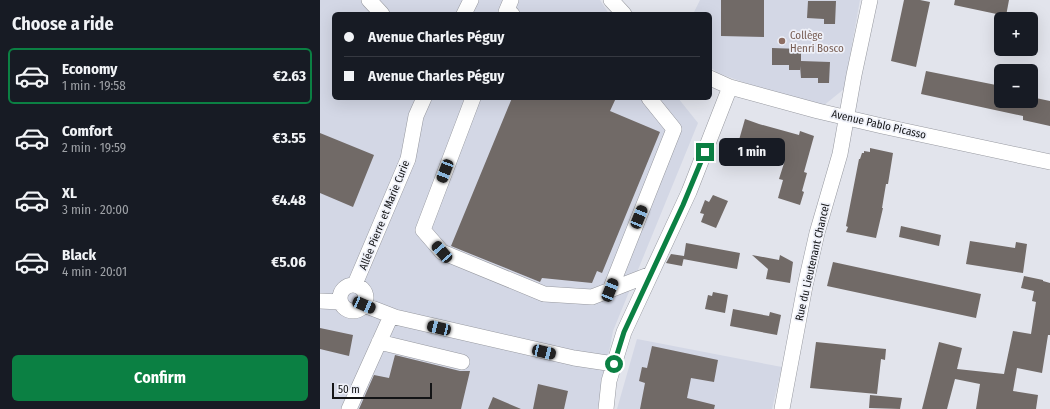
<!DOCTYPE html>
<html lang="en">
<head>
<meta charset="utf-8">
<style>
  body { margin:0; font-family:"Fira Sans Condensed",sans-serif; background:#242831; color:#f1f3f6; height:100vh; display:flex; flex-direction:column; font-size:15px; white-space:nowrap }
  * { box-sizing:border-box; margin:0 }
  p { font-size:13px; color:#9ea1a6 }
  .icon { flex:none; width:22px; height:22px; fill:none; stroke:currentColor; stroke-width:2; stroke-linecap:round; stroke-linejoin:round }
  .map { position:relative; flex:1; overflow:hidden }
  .sheet { display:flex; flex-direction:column; background:#171b24; width:320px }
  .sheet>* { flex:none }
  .guide { position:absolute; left:12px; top:12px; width:380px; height:88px; border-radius:6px; box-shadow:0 4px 16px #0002; display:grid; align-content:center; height:88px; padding:0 12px; background:#171b24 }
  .controls { position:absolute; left:674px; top:12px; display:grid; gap:8px }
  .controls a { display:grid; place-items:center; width:44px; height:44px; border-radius:6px; background:#171b24; box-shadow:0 4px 16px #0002; font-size:20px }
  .scale { position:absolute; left:12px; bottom:10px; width:100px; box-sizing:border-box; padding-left:4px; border:2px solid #131416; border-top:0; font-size:11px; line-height:14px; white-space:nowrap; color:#131416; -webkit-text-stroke:3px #eff1f9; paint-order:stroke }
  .end { position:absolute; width:18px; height:18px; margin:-9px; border:5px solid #0b8043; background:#fff; box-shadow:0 0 0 2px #fff }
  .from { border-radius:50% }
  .bubble { position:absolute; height:28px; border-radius:6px; background:#171b24; box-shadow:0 4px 16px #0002; font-size:13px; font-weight:700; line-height:28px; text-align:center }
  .car { position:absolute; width:12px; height:24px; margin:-12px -6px; border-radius:5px; box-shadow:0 0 3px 1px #0007; background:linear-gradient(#222 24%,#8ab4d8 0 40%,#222 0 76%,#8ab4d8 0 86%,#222 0) }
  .guide b { display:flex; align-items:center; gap:14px; height:38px; font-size:15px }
  .guide b+b { border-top:1px solid #363941 }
  .guide i { width:10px; height:10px; background:#f1f3f6 }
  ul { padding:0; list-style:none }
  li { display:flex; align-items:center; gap:12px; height:56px; margin:0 8px 6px; padding:0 4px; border:2px solid transparent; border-radius:6px }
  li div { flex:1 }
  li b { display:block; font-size:15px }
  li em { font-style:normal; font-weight:700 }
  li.selected { border-color:#0b8043 }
  li>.icon { width:36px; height:36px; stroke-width:1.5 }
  h2 { padding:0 12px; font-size:18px; line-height:48px }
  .cta { display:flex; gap:8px; margin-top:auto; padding:8px 12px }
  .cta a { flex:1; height:46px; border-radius:6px; background:#0b8043; color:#fff; font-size:16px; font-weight:700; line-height:46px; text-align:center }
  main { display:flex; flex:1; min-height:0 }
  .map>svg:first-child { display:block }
  .built { fill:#d3d7e5 }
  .building { fill:#716a67 }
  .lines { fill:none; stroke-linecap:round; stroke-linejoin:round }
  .minor-casing { stroke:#9799a0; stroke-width:16 }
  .minor { stroke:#fff; stroke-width:15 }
  .route { stroke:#0b8043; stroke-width:5 }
  .education-dot { fill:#8d6e63; stroke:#eff1f9; stroke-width:1.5 }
  .labels { text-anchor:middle; stroke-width:3.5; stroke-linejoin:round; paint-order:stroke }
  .education-label { font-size:11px; fill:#785e54; stroke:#eff1f9; text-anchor:start }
  .street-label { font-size:11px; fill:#131416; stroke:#eff1f9 }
</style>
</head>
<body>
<main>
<section class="sheet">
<h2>Choose a ride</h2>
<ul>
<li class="selected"><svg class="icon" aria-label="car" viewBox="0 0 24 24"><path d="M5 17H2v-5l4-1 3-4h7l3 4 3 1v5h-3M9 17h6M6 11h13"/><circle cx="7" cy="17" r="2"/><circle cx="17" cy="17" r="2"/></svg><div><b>Economy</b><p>1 min · 19:58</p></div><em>€2.63</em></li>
<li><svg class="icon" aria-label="car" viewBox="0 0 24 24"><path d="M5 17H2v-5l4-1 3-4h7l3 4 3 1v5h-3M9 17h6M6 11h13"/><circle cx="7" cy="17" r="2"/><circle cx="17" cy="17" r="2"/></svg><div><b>Comfort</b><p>2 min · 19:59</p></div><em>€3.55</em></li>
<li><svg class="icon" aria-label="car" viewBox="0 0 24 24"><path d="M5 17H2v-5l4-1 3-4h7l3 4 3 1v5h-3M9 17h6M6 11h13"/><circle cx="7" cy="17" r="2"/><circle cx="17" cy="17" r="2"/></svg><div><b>XL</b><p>3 min · 20:00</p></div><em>€4.48</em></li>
<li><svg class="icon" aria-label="car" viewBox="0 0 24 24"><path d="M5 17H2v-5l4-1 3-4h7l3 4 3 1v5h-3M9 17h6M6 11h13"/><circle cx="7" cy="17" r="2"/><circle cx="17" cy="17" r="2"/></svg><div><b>Black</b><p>4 min · 20:01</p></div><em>€5.06</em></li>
</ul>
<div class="cta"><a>Confirm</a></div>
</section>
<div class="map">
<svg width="730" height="409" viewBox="0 0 730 409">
  <rect width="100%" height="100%" fill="#e2e4ec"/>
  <path class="built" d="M0,0H280L289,14H14V98H358L378,123L293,331L278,409H0Z
    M380,0H540L524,89L503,106L445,90L398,73L390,67V14H373Z
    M317,339L462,367L452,409H297Z"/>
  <path class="building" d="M401,0H444V37L401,36Z
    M584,0H600L610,2L596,67L571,61Z
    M635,0H689L686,16L634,5Z
    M488,1H516L515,24H504V19L487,18Z
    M452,48L481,49V61L510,62L509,83H498V78H481L480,66V70H469V65H452Z
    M606,71L681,86V101H711V97L730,101V126L703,120V116L601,94Z
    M192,98H296L290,111L340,132L282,273L277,271L272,283L222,278L220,282L131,246Z
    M425,119L439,124L479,135L480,131L494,136L484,172L487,173L482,191L484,192L480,205L458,198L463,180L459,179L465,160L436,150L437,146L419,140Z
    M0,133L54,155L33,207L0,193Z
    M550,148L573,153L568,184H566L562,208H563L556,238L526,232L528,227L526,226L539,159H540L542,153H544V151L550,152Z
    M393,195L408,201L396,228L381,222L384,214L380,213L385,200L389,202Z
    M581,226L621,235L619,246L579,237Z
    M650,241L695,248L696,242L707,244L703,273L646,264Z
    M366,243L420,253L417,269L363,259L364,257L362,266L346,263L351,254L364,256Z
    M432,255L459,260L460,255L473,262L470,283L446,279L448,269Z
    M513,262L661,294L656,318L507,286Z
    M704,276L723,280V281L730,283V335H728L722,373L697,368L693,391L718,395L716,409H656L660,384L635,379L627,409H602L619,342L642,348L637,369L684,374L693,331L711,334L716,302L712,301L714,291L701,288Z
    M393,292L408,295L405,313L385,309L388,295L392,296Z
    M413,309L449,316L450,312L461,315L457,335L410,326Z
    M0,328L33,335L29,356L0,349Z
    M496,342L566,349L565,360L561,359L557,394L490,388Z
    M332,346L398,360L394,382L371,378L367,398L395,405L394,409H320L325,383L319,381L322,367L327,368Z
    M75,355L140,371H150L141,409H39L54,375L69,378Z
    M218,384L248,391L244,409H213Z
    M550,395L582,398L580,409L549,408Z
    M173,397L201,409H168Z"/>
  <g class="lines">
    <g class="minor-casing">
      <path id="minor" d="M49,0L62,14
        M191,0L186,12L192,14
        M291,0L304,14
        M144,14L151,0
        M390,78L410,87L498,111L562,126L730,162
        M153,98L103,230L122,252L224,294L272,297L290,290L354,129L329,98
        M35,284L88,159L96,116L104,98
        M20 298a13 13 0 1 1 26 0a13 13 0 1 1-26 0Z
        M290,290L331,274
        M0,301L20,302
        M44,305L75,317L254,358L294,364
        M59,342L142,362
        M29,409L71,316
        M286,409L289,381L304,332L369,192L410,87
        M462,409L485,286L497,233L520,154L534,75L550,0"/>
    </g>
    <use href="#minor" class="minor"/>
  </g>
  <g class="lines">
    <path class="route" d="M294,364L304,332L363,205L385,152"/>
  </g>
  <circle class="education-dot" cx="462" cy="41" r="4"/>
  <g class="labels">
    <g class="education-label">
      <text x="470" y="39">Collège<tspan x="470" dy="13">Henri Bosco</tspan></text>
    </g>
    <g class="street-label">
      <text transform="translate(559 124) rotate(13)" y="4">Avenue Pablo Picasso</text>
      <text transform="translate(64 215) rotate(-68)" y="4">Allée Pierre et Marie Curie</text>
      <text transform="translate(492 262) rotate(-77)" y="4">Rue du Lieutenant Chancel</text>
    </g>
  </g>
</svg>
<div class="controls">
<a>+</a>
<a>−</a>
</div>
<div class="scale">50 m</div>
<i class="end from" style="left:294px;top:364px"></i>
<i class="end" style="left:385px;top:152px"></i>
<div class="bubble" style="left:399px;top:138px;width:66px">1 min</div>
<i class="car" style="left:125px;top:171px;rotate:201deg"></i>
<i class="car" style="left:319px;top:217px;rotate:22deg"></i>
<i class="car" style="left:122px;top:252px;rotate:319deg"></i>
<i class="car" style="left:290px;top:290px;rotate:22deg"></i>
<i class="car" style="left:44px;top:305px;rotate:113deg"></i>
<i class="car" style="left:119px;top:328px;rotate:283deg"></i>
<i class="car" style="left:224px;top:352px;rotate:103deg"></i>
<div class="guide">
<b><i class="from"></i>Avenue Charles Péguy</b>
<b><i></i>Avenue Charles Péguy</b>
</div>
</div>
</main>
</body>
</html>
